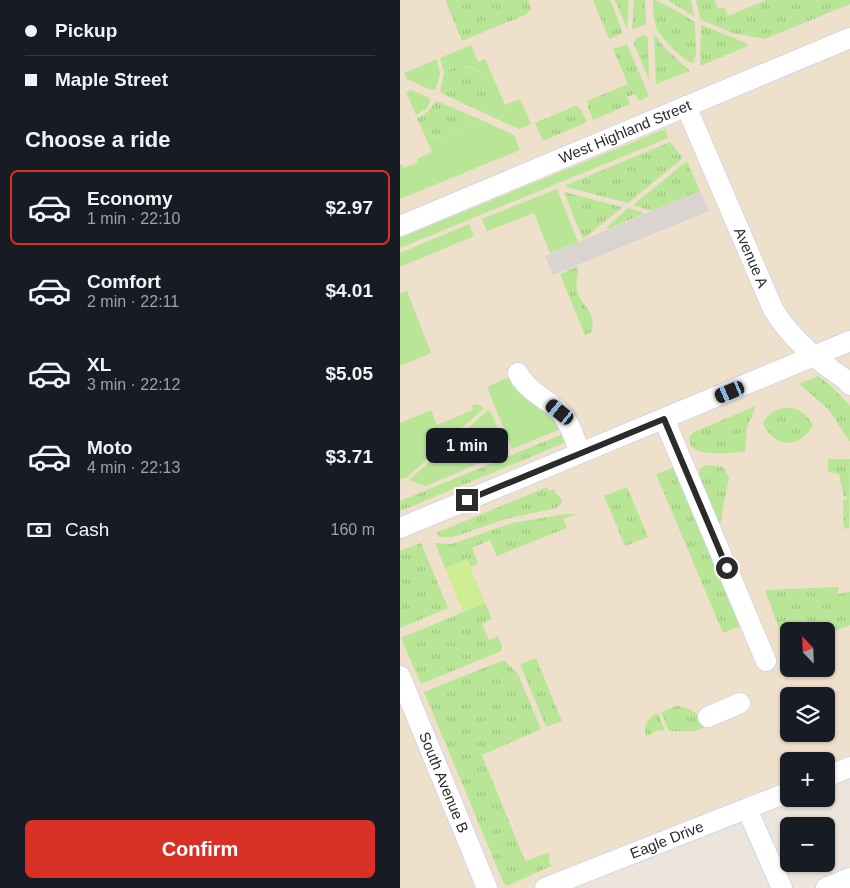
<!DOCTYPE html>
<html lang="en">
<head>
<meta charset="utf-8">
<style>
  body { margin:0; font-family:Helvetica,sans-serif; background:#242831; color:#f1f3f6; height:100vh; display:flex; flex-direction:column; font-size:19px; white-space:nowrap }
  * { box-sizing:border-box; margin:0 }
  p { font-size:16px; color:#9ea1a6 }
  .icon { flex:none; width:28px; height:28px; fill:none; stroke:currentColor; stroke-width:2; stroke-linecap:round; stroke-linejoin:round }
  .map { position:relative; flex:1; overflow:hidden }
  .side { display:flex; flex-direction:column; background:#171b24; width:400px }
  .side>* { flex:none }
  .guide { display:grid; align-content:center; height:110px; padding:0 25px; background:#171b24 }
  .needle { width:32px; rotate:337deg }
  .controls { position:absolute; left:380px; top:622px; display:grid; gap:10px }
  .controls a { display:grid; place-items:center; width:55px; height:55px; border-radius:8px; background:#171b24; box-shadow:0 1px 4px #0004; font-size:25px }
  .end { position:absolute; width:22px; height:22px; margin:-11px; border:6px solid #2b2b2b; background:#fff; box-shadow:0 0 0 2px #fff }
  .from { border-radius:50% }
  .bubble { position:absolute; height:35px; border-radius:8px; background:#171b24; box-shadow:0 1px 4px #0004; font-size:16px; font-weight:700; line-height:35px; text-align:center }
  .car { position:absolute; width:15px; height:30px; margin:-15px -8px; border-radius:6px; box-shadow:0 0 4px 1px #0007; background:linear-gradient(#222 24%,#8ab4d8 0 40%,#222 0 76%,#8ab4d8 0 86%,#222 0) }
  .guide b { display:flex; align-items:center; gap:18px; height:48px; font-size:19px }
  .guide b+b { border-top:1px solid #363941 }
  .guide i { width:12px; height:12px; background:#f1f3f6 }
  ul { padding:0; list-style:none }
  li { display:flex; align-items:center; gap:15px; height:75px; margin:0 10px 8px; padding:0 15px; border:2px solid transparent; border-radius:8px }
  li div { flex:1 }
  li b { display:block; font-size:19px }
  li em { font-style:normal; font-weight:700 }
  li.active { border-color:#d93025 }
  li>.icon { width:45px; height:45px; stroke-width:1.5 }
  h2 { padding:0 25px; font-size:22px; line-height:60px }
  .pay { display:flex; align-items:center; gap:12px; height:55px; padding:0 25px; font-size:19px }
  .pay p { margin-inline-start:auto }
  .cta { display:flex; gap:10px; margin-top:auto; padding:10px 25px }
  .cta a { flex:1; height:58px; border-radius:8px; background:#d93025; color:#fff; font-size:20px; font-weight:700; line-height:58px; text-align:center }
  main { display:flex; flex:1; min-height:0 }
  .map>svg:first-child { display:block }
  .education { fill:#efe0cb; fill-rule:evenodd }
  .grass { fill:url(#grass-tufts) }
  .garden { fill:#b9e597 }
  .pitch { fill:#cfed92 }
  .plaza { fill:#d9d4cf }
  .lines { fill:none; stroke-linecap:round; stroke-linejoin:round }
  .minor-casing { stroke:#d1d7e4; stroke-width:22 }
  .minor { stroke:#fff; stroke-width:20 }
  .route { stroke:#2b2b2b; stroke-width:6 }
  .labels { text-anchor:middle; stroke-width:4.5; stroke-linejoin:round; paint-order:stroke }
  .street-label { font-size:15px; fill:#2b2b2b; stroke:#fff }
</style>
</head>
<body>
<main>
<section class="side">
<div class="guide">
<b><i class="from"></i>Pickup</b>
<b><i></i>Maple Street</b>
</div>
<h2>Choose a ride</h2>
<ul>
<li class="active"><svg class="icon" aria-label="car" viewBox="0 0 24 24"><path d="M5 17H2v-5l4-1 3-4h7l3 4 3 1v5h-3M9 17h6M6 11h13"/><circle cx="7" cy="17" r="2"/><circle cx="17" cy="17" r="2"/></svg><div><b>Economy</b><p>1 min · 22:10</p></div><em>$2.97</em></li>
<li><svg class="icon" aria-label="car" viewBox="0 0 24 24"><path d="M5 17H2v-5l4-1 3-4h7l3 4 3 1v5h-3M9 17h6M6 11h13"/><circle cx="7" cy="17" r="2"/><circle cx="17" cy="17" r="2"/></svg><div><b>Comfort</b><p>2 min · 22:11</p></div><em>$4.01</em></li>
<li><svg class="icon" aria-label="car" viewBox="0 0 24 24"><path d="M5 17H2v-5l4-1 3-4h7l3 4 3 1v5h-3M9 17h6M6 11h13"/><circle cx="7" cy="17" r="2"/><circle cx="17" cy="17" r="2"/></svg><div><b>XL</b><p>3 min · 22:12</p></div><em>$5.05</em></li>
<li><svg class="icon" aria-label="car" viewBox="0 0 24 24"><path d="M5 17H2v-5l4-1 3-4h7l3 4 3 1v5h-3M9 17h6M6 11h13"/><circle cx="7" cy="17" r="2"/><circle cx="17" cy="17" r="2"/></svg><div><b>Moto</b><p>4 min · 22:13</p></div><em>$3.71</em></li>
</ul>
<div class="pay"><svg class="icon" aria-label="cash" viewBox="0 0 24 24"><path d="M3 7h18v10H3z"/><circle cx="12" cy="12" r="2"/></svg>Cash<p>160 m</p></div>
<div class="cta"><a>Confirm</a></div>
</section>
<div class="map">
<svg width="450" height="888" viewBox="0 0 450 888">
  <defs>
    <pattern id="grass-tufts" width="24" height="20" patternUnits="userSpaceOnUse" patternTransform="scale(1.25)"><rect width="24" height="20" fill="#b9e597"/><path d="M3 7l-1-3M5 7V3M7 7l1-3M15 17l-1-3M17 17v-4M19 17l1-3" fill="none" stroke="#9fc582"/></pattern>
  </defs>
  <rect width="100%" height="100%" fill="#ede4dc"/>
  <path class="education" d="M0,0H450V754L426,764V761H389V779L126,888H0ZM389,631H426V669H389ZM389,696H426V734H389Z"/>
  <path class="grass" d="M45,0H128L131,9L127,14L62,41Z
    M193,0H210L223,33L209,39Z
    M215,0H229L227,29Z
    M234,0H245L246,24L232,30Z
    M253,0C259,0 287,17 295,22L296,54L293,63C284,62 263,39 258,31C253,22 253,10 253,0Z
    M267,0H291L294,16Z
    M296,0H314L318,9L324,7L328,16L366,0H450V4L365,39L332,33L302,20L300,18Z
    M301,26H304L346,43L348,46L300,66Z
    M254,34L266,49L290,71L256,84Z
    M243,35L246,36L248,38L249,80L234,44L235,39Z
    M227,44L249,96L239,101L235,94L227,97L230,104L193,120L187,106L189,105L187,101L228,84L213,49Z
    M57,66C85,65 101,89 84,113L41,93L40,91L44,72Z
    M36,101L39,102L79,119C60,132 48,137 26,138L17,118L27,113Z
    M177,105L179,109H181L187,122L143,141L135,123Z
    M270,142L283,158L228,203L166,187L167,185Z
    M287,161L300,191L252,211L233,205Z
    M164,192L222,207V208L183,239Z
    M228,208L242,212L243,214L208,229L206,228Z
    M178,266C179,274 175,282 177,291C183,308 196,310 192,332L185,335L160,274Z
    M418,376L431,386L450,406V442L428,409L399,384Z
    M356,406L347,427L345,452C330,452 285,460 290,436L294,432Z
    M384,408C398,407 406,413 413,425C400,449 374,449 363,423C368,414 374,410 384,408Z
    M165,433V441L164,443L0,511V501Z
    M428,459H450L449,528L444,529L443,500L447,499L446,496L444,497L439,474L428,472Z
    M305,465L323,467L329,477L319,530L300,478L299,470Z
    M272,468L276,469L341,626L323,633L256,474Z
    M147,487L149,491L154,489C156,494 160,496 162,501L160,505L156,508L106,519L53,537H40L36,533Z
    M227,487L248,537L225,546L204,496Z
    M165,514H177L163,519L167,528L97,556L90,540L72,548L78,564L70,567L67,559L45,568L35,543L52,544L112,523Z
    M21,543L48,608L0,628V551Z
    M439,587L437,594L450,592V625L426,635V631H389V650L387,651L365,590Z
    M85,603L92,619L82,624L89,640L98,636L102,647L101,651L21,684L1,638Z
    M136,658L162,721L146,727L120,664Z
    M101,661H105L118,674L141,729L82,755L125,861L148,853L150,854L149,864L153,865L107,886L104,884L24,692Z
    M277,706C292,708 300,713 304,728L296,731H269L261,712Z
    M258,713L265,731L259,730L246,737C243,726 247,717 258,713Z"/>
  <path class="garden" d="M71,45L78,62L85,59L105,105L120,99L131,124L119,129L84,113C104,83 74,53 44,72L40,58Z
    M37,59L40,75L35,90H31L7,79L4,73Z
    M11,90L28,97L31,101L26,109L16,115L6,92Z
    M79,119L114,135L120,150L0,199V165L2,164L4,168L18,162L17,159L32,152L26,138C47,138 62,131 79,119Z
    M265,129L268,138L0,248V238Z
    M157,189L178,242L150,253L134,213L87,231L82,219Z
    M69,224L74,236L0,267V253Z
    M7,291L31,353L0,366V293Z
    M111,376L163,428L112,449L87,387Z
    M77,404L84,408L6,478L0,479V423L31,410L37,425L73,410L72,406Z
    M87,411L91,412L107,451L26,486L10,481V479Z"/>
  <path class="pitch" d="M67,559L85,603L63,612L45,568Z"/>
  <path class="plaza" d="M300,191L309,211L153,275L145,256Z"/>
  <g class="lines">
    <g class="minor-casing">
      <g id="minor">
        <path id="s1" d="M286,106L373,309C392,340 417,360 446,380L450,385"/>
        <path id="s2" d="M0,226L450,38"/>
        <path d="M118,373C127,392 149,399 162,414C171,424 175,441 180,453"/>
        <path d="M264,419L366,661"/>
        <path d="M0,528L450,341"/>
        <path id="s3" d="M0,676L87,888"/>
        <path d="M308,717L340,703"/>
        <path d="M426,777L450,767"/>
        <path d="M347,809L382,888"/>
        <path id="s4" d="M145,888L389,792"/>
        <path d="M426,888L450,878"/>
      </g>
    </g>
    <use href="#minor" class="minor"/>
  </g>
  <g class="lines">
    <path class="route" d="M67,500L264,419L327,568"/>
  </g>
  <g class="labels">
    <g class="street-label">
      <text dy="5" stroke="none"><textPath href="#s2" startOffset="244">West Highland Street</textPath></text>
      <text dy="5" stroke="none"><textPath href="#s1" startOffset="165">Avenue A</textPath></text>
      <text dy="5" stroke="none"><textPath href="#s3" startOffset="115">South Avenue B</textPath></text>
      <text dy="5" stroke="none"><textPath href="#s4" startOffset="131">Eagle Drive</textPath></text>
    </g>
  </g>
</svg>
<div class="controls">
<a><svg class="needle" viewBox="-14 -14 28 28"><path d="M0-13l5 13h-10z" fill="#e53935"/><path d="M0 13l5-13h-10z" fill="#9ea1a6"/></svg></a>
<a><svg class="icon" aria-label="layers" viewBox="0 0 24 24"><path d="M12 4l9 5-9 5-9-5zM3 14l9 5 9-5"/></svg></a>
<a>+</a>
<a>−</a>
</div>
<i class="end from" style="left:327px;top:568px"></i>
<i class="end" style="left:67px;top:500px"></i>
<div class="bubble" style="left:26px;top:428px;width:82px">1 min</div>
<i class="car" style="left:330px;top:392px;rotate:247deg"></i>
<i class="car" style="left:160px;top:412px;rotate:309deg"></i>
</div>
</main>
</body>
</html>
